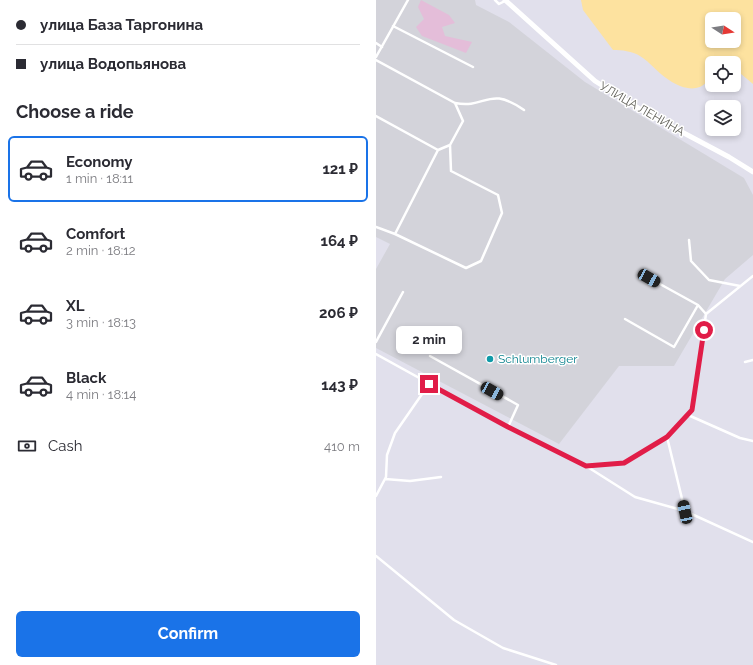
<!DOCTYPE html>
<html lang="en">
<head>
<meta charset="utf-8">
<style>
  body { margin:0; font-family:Raleway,sans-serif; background:#f2f2f3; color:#2b2b33; height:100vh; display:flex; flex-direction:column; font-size:15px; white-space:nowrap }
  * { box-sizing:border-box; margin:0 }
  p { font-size:13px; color:#7c7c81 }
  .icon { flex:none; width:22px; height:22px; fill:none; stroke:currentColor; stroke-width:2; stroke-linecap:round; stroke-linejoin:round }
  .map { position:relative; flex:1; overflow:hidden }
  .side { display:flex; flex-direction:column; background:#fff; width:376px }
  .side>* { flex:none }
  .top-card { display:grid; align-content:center; height:88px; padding:0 16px; background:#fff }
  .needle { width:26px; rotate:102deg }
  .controls { position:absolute; left:329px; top:12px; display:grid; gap:8px }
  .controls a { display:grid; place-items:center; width:36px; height:36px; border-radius:6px; background:#fff; box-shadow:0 2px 6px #0003; font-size:20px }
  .end { position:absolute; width:18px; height:18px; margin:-9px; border:5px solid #e11d48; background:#fff; box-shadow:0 0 0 2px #fff }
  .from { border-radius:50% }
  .bubble { position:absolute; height:28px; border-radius:6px; background:#fff; box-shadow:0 2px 6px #0003; font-size:13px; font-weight:700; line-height:28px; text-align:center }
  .car { position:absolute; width:12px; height:24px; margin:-12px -6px; border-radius:5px; box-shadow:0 0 3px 1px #0007; background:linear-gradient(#222 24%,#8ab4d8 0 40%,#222 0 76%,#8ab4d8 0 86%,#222 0) }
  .top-card b { display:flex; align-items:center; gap:14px; height:38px; font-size:15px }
  .top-card b+b { border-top:1px solid #e1e1e2 }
  .top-card i { width:10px; height:10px; background:#2b2b33 }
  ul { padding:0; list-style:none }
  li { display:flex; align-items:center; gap:12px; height:66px; margin:0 8px 6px; padding:0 8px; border:2px solid transparent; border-radius:6px }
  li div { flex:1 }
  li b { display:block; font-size:15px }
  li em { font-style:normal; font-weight:700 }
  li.selected { border-color:#1a73e8 }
  li>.icon { width:36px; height:36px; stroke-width:1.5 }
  h2 { padding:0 16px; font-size:18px; line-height:48px }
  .pay { display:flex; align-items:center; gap:10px; height:44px; padding:0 16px; font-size:15px }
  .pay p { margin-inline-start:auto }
  .action { display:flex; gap:8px; margin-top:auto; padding:8px 16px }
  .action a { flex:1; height:46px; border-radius:6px; background:#1a73e8; color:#fff; font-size:16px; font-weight:700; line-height:46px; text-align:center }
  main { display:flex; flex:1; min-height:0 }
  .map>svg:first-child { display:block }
  .industrial { fill:#d3d3da }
  .green { fill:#e4bdd9 }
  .water { fill:#fde29f; fill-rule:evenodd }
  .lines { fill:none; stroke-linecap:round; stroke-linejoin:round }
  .lane { stroke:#fff; stroke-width:2.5 }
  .street { stroke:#fff; stroke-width:5 }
  .route { stroke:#e11d48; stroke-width:5 }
  .culture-dot { fill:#0f9aa8; stroke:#fff; stroke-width:1.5 }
  .labels { text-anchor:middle; stroke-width:3; stroke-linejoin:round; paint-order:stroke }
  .street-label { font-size:12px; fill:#616059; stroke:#fff }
  .culture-label { font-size:12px; fill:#0d838f; stroke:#fff; text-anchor:start }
</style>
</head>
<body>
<main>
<section class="side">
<div class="top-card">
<b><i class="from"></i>улица База Таргонина</b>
<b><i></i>улица Водопьянова</b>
</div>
<h2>Choose a ride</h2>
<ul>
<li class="selected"><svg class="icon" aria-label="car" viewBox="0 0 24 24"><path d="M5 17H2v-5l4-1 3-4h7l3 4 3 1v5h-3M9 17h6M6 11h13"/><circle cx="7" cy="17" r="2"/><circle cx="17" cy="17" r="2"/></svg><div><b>Economy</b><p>1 min · 18:11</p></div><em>121 ₽</em></li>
<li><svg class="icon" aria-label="car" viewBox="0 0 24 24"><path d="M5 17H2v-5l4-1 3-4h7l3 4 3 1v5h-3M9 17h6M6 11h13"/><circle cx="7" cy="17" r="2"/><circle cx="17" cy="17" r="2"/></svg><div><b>Comfort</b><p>2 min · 18:12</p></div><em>164 ₽</em></li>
<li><svg class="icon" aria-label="car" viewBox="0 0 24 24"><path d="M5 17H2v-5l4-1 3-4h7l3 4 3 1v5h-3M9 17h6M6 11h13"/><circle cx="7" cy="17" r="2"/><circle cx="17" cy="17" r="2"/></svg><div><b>XL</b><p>3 min · 18:13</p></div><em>206 ₽</em></li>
<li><svg class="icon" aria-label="car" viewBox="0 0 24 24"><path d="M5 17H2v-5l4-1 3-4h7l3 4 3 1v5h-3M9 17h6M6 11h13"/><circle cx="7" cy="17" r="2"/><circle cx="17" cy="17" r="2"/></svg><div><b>Black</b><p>4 min · 18:14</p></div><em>143 ₽</em></li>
</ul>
<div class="pay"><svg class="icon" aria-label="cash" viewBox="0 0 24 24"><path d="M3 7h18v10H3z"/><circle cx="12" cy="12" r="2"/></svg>Cash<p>410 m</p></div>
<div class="action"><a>Confirm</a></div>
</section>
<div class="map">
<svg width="377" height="665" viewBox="0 0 377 665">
  <rect width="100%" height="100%" fill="#e1e0ec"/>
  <path class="industrial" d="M0,0H99L100,5L133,22L209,82L368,178L377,195V255L349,279L298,366H243L183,444L0,348V269L14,244L0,237Z"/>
  <path class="green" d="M45,0L73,15L79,23L66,27L69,36L96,42L90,53L46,36L40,27L48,19L42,7Z"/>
  <path class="water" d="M205,0H377V84L358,68V63H336C336,92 313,94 293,80C282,73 274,62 264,56C256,51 246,50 237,50L207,10ZM336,19H358V41H336Z"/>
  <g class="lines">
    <path class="lane" d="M119,0L123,4L129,1
      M17,26L97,67
      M0,43L6,47
      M0,57L32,0
      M0,60L79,103C111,109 112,85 148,110
      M0,116L62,150
      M0,227L19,234L90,268L105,261L126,213L122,195L75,171L74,145
      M19,234L62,150L74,145L87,121L79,103
      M313,240L315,261L333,280L364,286
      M273,278L322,305
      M330,314L377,276
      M249,319L298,347L322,305L330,314
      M0,342L27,292
      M0,354L132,427L210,466L259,497L309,511L377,542
      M54,356L142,405L132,427
      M369,362L377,360
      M312,415L364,438L377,441
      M291,437L309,511
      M211,466L248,463L291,437L316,410L330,314
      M9,479L34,481L65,477
      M0,496L10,477L11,455L19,433L53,384
      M0,556L78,620L127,648L180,665"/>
    <path class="street" d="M129,0L219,81L272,114L353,157L377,172"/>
  </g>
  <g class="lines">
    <path class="route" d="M53,384L132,427L210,466L248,463L291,437L316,410L328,330"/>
  </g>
  <circle class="culture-dot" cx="114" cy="359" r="4"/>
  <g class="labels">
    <g class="street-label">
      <text transform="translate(266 109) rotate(30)" y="4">УЛИЦА ЛЕНИНА</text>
    </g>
    <g class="culture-label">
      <text x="122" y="363">Schlumberger</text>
    </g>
  </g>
</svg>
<div class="controls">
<a><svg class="needle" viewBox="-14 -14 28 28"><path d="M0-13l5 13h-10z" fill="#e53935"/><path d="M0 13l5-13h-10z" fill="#7c7c81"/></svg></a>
<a><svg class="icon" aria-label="locate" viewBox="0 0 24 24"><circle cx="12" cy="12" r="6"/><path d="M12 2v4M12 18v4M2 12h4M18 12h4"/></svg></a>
<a><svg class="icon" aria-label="layers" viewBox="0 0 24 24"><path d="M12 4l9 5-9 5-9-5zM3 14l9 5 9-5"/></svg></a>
</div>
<i class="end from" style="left:328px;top:330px"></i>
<i class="end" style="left:53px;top:384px"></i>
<div class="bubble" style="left:20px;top:326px;width:66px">2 min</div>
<i class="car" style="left:273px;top:278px;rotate:119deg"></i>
<i class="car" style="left:116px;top:391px;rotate:119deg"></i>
<i class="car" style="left:309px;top:512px;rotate:348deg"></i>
</div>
</main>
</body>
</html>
